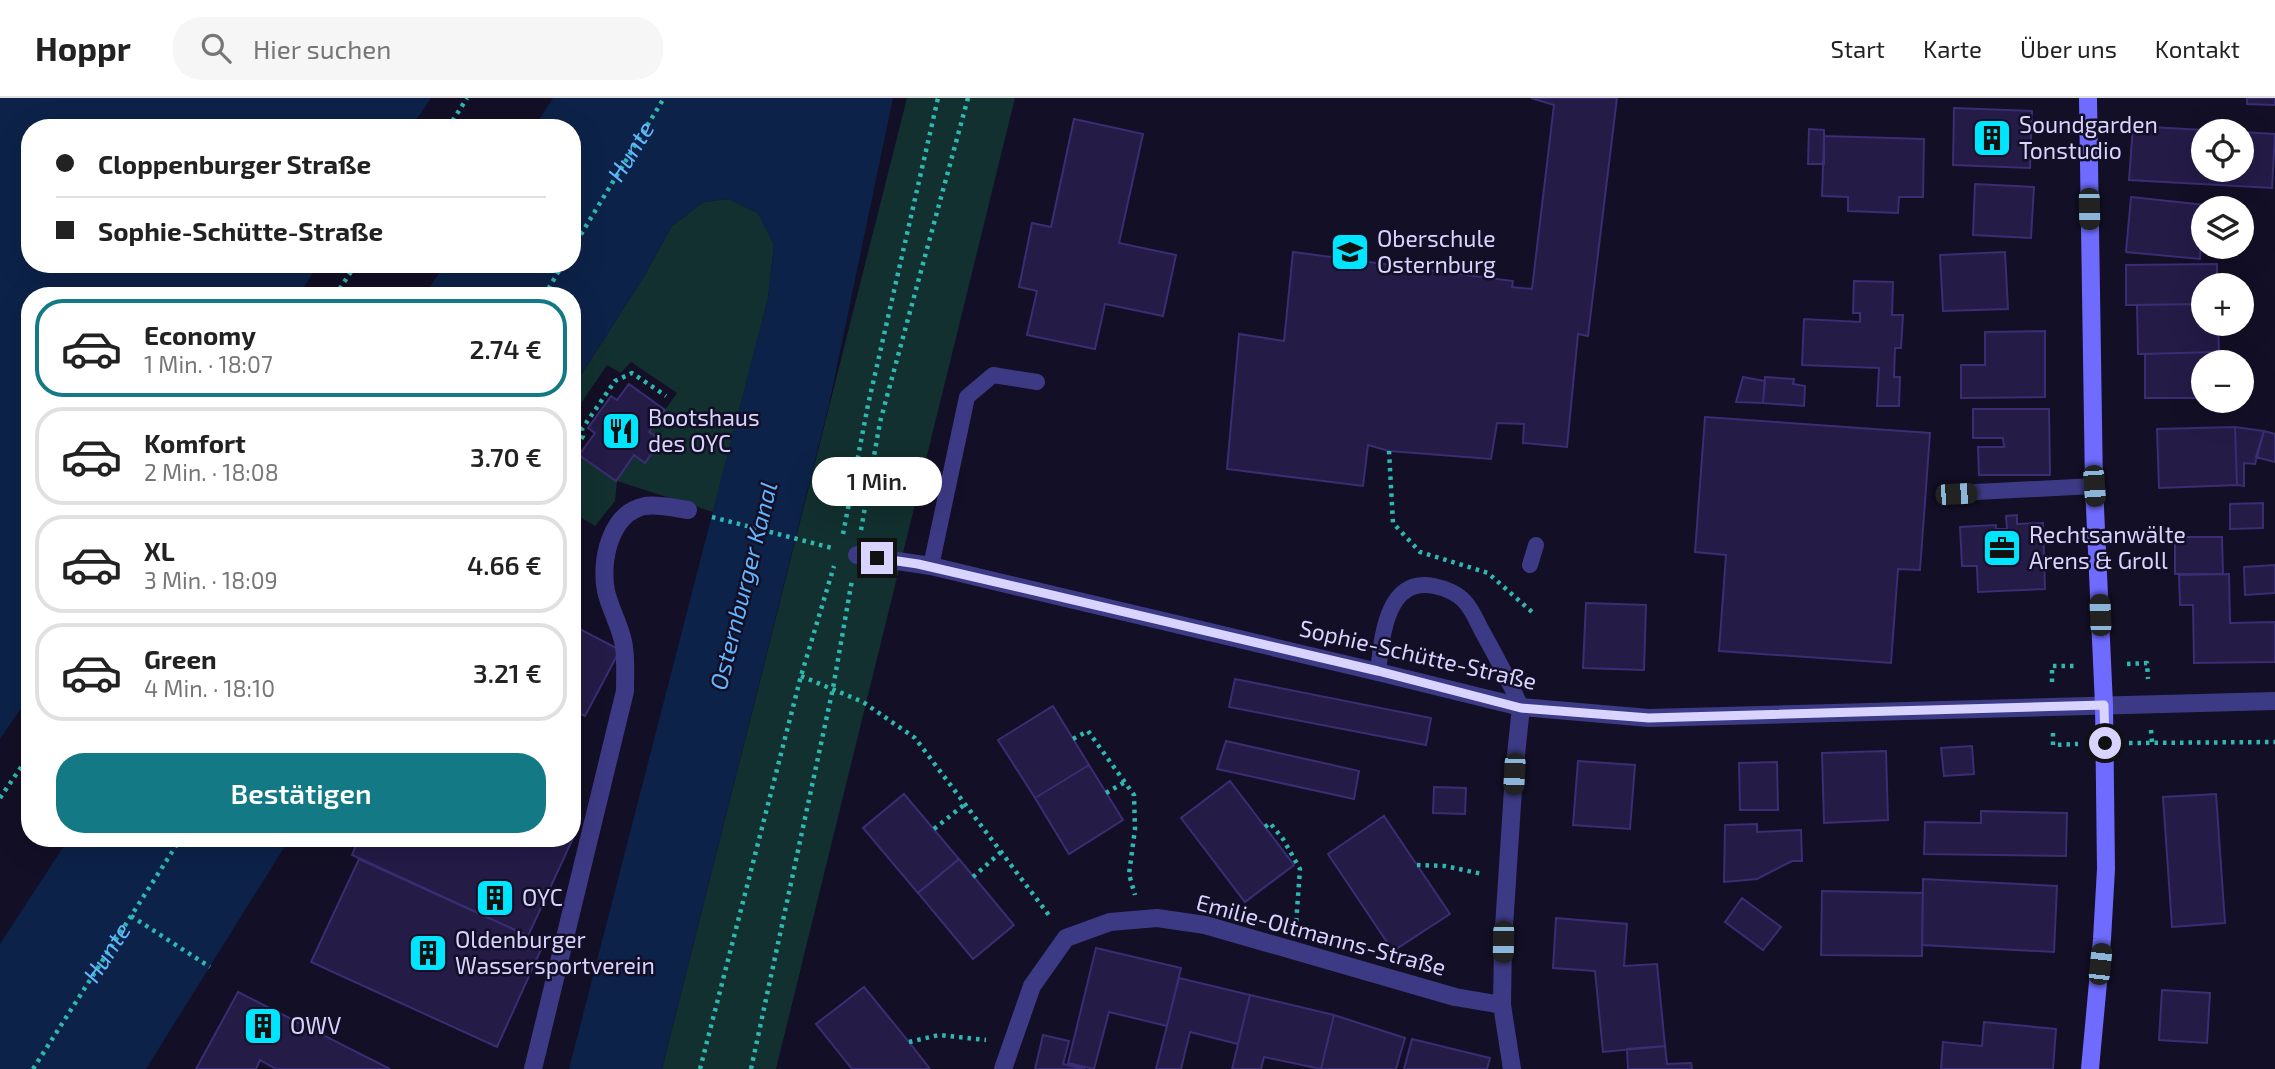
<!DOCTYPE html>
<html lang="de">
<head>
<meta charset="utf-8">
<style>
  body { margin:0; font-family:"Exo 2",sans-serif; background:#f6f6f6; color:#222; height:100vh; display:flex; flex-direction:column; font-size:26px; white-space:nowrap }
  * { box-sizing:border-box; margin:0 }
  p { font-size:23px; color:#767676 }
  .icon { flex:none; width:38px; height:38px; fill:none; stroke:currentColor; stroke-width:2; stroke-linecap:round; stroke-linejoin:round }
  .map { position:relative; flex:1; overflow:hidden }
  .sheet { position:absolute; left:21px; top:189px; width:560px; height:560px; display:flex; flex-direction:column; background:#fff; border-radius:28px; box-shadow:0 7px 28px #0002 }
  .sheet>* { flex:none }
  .top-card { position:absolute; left:21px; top:21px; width:560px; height:154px; border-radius:28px; box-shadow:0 7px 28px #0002; display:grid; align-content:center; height:154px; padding:0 35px; background:#fff }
  .buttons { position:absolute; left:2191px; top:21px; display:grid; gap:14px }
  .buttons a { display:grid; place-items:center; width:63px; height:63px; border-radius:50%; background:#fff; box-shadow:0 7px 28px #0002; font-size:35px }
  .end { position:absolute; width:32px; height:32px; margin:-16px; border:9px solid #d9d4ff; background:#111; box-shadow:0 0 0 4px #111 }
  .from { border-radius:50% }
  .bubble { position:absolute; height:49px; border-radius:24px; background:#fff; box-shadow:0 7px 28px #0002; font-size:23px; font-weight:600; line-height:49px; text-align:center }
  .car { position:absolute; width:21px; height:42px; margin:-21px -10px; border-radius:9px; box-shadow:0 0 5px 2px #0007; background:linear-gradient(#222 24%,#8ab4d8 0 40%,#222 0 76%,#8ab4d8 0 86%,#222 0) }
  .top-card b { display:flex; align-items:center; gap:24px; height:66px; font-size:26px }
  .top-card b+b { border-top:2px solid #e0e0e0 }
  .top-card i { width:18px; height:18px; background:#222 }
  ul { padding:12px 0 0; list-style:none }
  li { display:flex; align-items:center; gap:21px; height:98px; margin:0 14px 10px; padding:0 21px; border:4px solid #e0e0e0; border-radius:28px }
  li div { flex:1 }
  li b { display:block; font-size:26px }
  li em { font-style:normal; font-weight:600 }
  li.selected { border-color:#137a85 }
  li>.icon { width:63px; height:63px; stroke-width:1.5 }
  .primary-button { display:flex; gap:14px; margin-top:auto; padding:14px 35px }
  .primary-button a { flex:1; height:80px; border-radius:28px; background:#137a85; color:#fff; font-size:28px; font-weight:600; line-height:80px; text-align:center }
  header { display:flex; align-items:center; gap:42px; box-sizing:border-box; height:98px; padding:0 35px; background:#fff; border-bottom:2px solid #e0e0e0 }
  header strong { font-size:33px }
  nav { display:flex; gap:38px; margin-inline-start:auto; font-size:24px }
  .search { width:490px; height:63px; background:#f6f6f6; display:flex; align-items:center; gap:18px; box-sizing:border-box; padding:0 24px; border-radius:28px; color:#767676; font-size:26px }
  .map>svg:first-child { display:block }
  .green { fill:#12302f }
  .water { fill:#0c2248 }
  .building { fill:#241b47; stroke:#3b2d73; stroke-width:2 }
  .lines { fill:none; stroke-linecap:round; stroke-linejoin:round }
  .path { stroke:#2fb8b0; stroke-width:4.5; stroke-dasharray:3.5 5; stroke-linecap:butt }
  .service { stroke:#3d3a85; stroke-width:16 }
  .minor { stroke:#3d3a85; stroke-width:18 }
  .secondary { stroke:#6f6bff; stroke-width:18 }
  .route { stroke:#d9d4ff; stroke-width:9 }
  .labels { text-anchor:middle; stroke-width:5; stroke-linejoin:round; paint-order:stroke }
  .poi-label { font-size:23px; fill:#d9d4ff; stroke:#130f26; text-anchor:start }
  .street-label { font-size:23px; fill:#d9d4ff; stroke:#130f26 }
  .water-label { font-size:24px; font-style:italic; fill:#62b6ff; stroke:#130f26 }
</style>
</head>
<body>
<header>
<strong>Hoppr</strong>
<div class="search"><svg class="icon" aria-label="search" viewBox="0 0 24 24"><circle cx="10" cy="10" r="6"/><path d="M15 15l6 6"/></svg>Hier suchen</div>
<nav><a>Start</a><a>Karte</a><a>Über uns</a><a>Kontakt</a></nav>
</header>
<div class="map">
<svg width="2275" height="971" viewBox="0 0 2275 971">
  <rect width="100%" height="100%" fill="#130f26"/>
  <path class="green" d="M907,0H1015L776,971H662Z
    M729,101L758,115L774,147L768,200L713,414L617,383L615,403L595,428L572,414V367L579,357H634L660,342L649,334L677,295L631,264L621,275L607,267L573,317L572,322V291L643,180L672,128L703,104Z"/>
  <path class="water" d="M0,0H431L411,30H30V166H319L298,198H30V597L0,641Z
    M553,0H893L828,311L662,971H569L768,200L774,147L758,115L729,101L703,104L672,128L643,180L572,291V198H424L445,166H572V30H534Z
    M69,740H290L146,971H0V846Z"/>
  <path class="building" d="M1531,0H1617L1588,238L1578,236L1567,349L1523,345L1524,326L1497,325L1491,361L1389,353L1368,347L1363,388L1227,371L1239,236L1284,243L1293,154L1513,183L1512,189L1532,191L1554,7Z
    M2247,0H2275V7L2247,6Z
    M1954,10L2032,13L2030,70L1953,67Z
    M1074,21L1143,36L1119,145L1176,157L1163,218L1105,206L1095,251L1027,237L1037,193L1019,189L1032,125L1051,129Z
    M2133,28L2221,33H2203V72H2242V34L2275,36L2272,90L2129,82Z
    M1809,31L1824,32V66H1808Z
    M1824,38L1924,41L1923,99H1899L1898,115L1848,113V99L1822,98Z
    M1975,86L2034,89L2031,140L1973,137Z
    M2131,99L2206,107L2205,110H2203L2200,161L2126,154Z
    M2005,154L2008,211L1943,213L1940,157Z
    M2217,166V187H2203V206L2126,207V167Z
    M1854,183L1893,184L1892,217H1903L1901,250H1895L1894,279H1900L1899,308H1877L1879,270L1802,267L1804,221L1860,224V215H1853Z
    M2203,206V226H2218L2219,254L2138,256L2137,207Z
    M2045,233V299L1961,300V267H1985V234Z
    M2213,254V264H2203V300H2145V256Z
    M1743,279L1765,283L1763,305L1736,304Z
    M1765,279L1794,281L1793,286L1805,288L1804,308L1763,305Z
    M629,286L665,312L649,334L661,342L645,365L634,357L616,383L579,357L595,335L588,330L611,298L617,302Z
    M1973,311H2049L2050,377H1979L1978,349H2004L2003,340H1973Z
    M1705,319L1930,335L1920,472L1898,471L1891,565L1719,553L1726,457L1695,454Z
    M2235,329L2237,387L2159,390L2157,331Z
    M2235,329L2264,333L2255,366L2244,365V388L2237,387Z
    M2264,333L2275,336V364L2256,359Z
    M2263,405V430L2230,431V406Z
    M2017,417V426L2043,425L2045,491L1978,494L1977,468H1962L1960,429L1996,427V431H2007L2006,418Z
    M2175,439H2222L2223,476H2175Z
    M2275,467V495L2245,497L2244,469Z
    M2229,476L2230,525L2275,524V564L2194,565L2193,507H2180L2179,477Z
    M1586,505L1646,507L1644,572L1583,570Z
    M572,527L620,552L585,618L572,612Z
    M1235,581L1431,620L1426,647L1229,609Z
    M1053,608L1089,667L1035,700L998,642Z
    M1226,643L1359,673L1354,701L1217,671Z
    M1972,648L1974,676L1944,678L1941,650Z
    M1886,653L1888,722L1824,725L1822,655Z
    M1578,663L1635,667L1630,731L1573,727Z
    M1777,664L1778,712H1740L1739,665Z
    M1089,667L1123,722L1069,756L1035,700Z
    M1230,683L1294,767L1245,804L1181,720Z
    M1434,689L1466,690L1465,716L1433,715Z
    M904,696L959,761L918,795L863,730Z
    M2216,696L2225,825L2172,829L2163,699Z
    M1981,713L2067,715L2066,758L1924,756L1925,724L1981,725Z
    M1384,718L1450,816L1393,853L1328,756Z
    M1757,726V734L1801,732L1802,763H1792L1757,781L1724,784L1725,727Z
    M572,737L574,738L528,838L352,757L359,740H572Z
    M359,761L544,845L497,949L311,864Z
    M959,761L1014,827L973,861L918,795Z
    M1923,781L2057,788L2054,854L1922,847Z
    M1822,793L1923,795L1922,858L1821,857Z
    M1742,800L1781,829L1763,852L1725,824Z
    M1556,820L1627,826L1624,868L1657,866L1665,948L1603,954L1595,873L1553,870Z
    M1096,850L1181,870L1167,928L1109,914L1094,971L1068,965Z
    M1179,880L1250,897L1238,946L1190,934L1181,971H1156Z
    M864,889L909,944L930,971H852L816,926Z
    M2162,892L2210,895L2207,945L2159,942Z
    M238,894L390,971H276L260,962L256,971H196Z
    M1250,897L1334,917L1321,971L1264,959L1261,971H1232Z
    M1334,917L1405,940L1396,971H1321Z
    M1984,924L2056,931L2053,971H1941L1943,944L1982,948Z
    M1043,937L1069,943L1063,966L1085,971H1035Z
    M1412,941L1490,960L1487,971H1404Z
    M1665,948L1667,966L1691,965L1692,971H1628L1627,951Z"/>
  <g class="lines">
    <g class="path">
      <path d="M448,30L467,0"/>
      <path id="s1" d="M572,151L664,0"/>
      <path d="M335,198L356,166"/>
      <path d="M544,198L563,166"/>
      <path d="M1389,353L1393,425L1420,454L1488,475L1532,514"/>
      <path d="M572,355L583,338L582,331L615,283L632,275L666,298"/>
      <path d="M712,419L832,450"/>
      <path d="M861,432L880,324L968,0"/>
      <path d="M843,436L868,307L938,0"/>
      <path d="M2127,566L2147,565L2148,581"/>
      <path d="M801,578L863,604L915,640L1051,820"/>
      <path d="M2052,584V568H2076"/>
      <path d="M2151,632L2152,645"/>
      <path d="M2053,635V647L2078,646"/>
      <path d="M1073,641L1088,633L1134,697L1135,731L1129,776L1135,797"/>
      <path d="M2129,645L2275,644"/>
      <path d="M1106,695L1125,684"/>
      <path d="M0,700L30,656"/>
      <path d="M1265,729L1270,725L1283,741L1300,771L1296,826"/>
      <path d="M934,731L965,706"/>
      <path d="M1417,767L1445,768L1482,776"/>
      <path d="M973,779L1001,754"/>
      <path d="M131,818L210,869"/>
      <path d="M909,944L939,937L986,942"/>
      <path id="s2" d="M33,971L181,740"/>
      <path d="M700,971L801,578L834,468"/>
      <path d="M751,971L833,590L852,482"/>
    </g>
    <path class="service" d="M1956,395L2094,388
      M1530,467L1536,447
      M931,468L967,299L993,277L1037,284
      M1378,574C1382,541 1385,479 1434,488C1445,490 1459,496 1466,505C1473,513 1477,524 1482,533C1496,558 1509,583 1521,609"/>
    <path class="minor" d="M857,457L931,468L1378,574L1521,609L1649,620L2275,603
      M533,971L625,593C625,579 626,563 624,549C622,530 610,512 606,493C600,463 610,415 645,408C659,406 674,410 688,412
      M1003,971L1032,888L1066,840L1110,824L1157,820L1205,827L1455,899L1502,907
      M1512,971L1502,907L1503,844L1514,676L1521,609"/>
    <path class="secondary" d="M2088,0L2094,388L2104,607L2106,771L2102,841L2090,971"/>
  </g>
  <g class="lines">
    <path class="route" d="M877,460L918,466L957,475L1378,573L1521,610L1649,620L2104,607L2105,645"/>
  </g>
  <defs>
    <g id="building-square" transform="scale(2.0125)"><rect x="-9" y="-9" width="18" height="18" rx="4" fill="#00e5ff" stroke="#130f26"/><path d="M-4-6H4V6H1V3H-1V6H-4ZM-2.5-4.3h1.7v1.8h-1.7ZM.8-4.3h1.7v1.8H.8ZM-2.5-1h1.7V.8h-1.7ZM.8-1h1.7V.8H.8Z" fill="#111"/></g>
    <g id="school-square" transform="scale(2.0125)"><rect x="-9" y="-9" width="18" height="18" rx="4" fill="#00e5ff" stroke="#130f26"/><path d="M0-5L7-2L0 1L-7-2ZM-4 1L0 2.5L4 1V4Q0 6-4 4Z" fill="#111"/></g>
    <g id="restaurant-square" transform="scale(2.0125)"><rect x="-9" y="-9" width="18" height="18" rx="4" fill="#00e5ff" stroke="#130f26"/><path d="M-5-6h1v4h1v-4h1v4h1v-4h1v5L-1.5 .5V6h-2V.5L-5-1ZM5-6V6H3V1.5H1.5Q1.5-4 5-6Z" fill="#111"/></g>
    <g id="office-square" transform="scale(2.0125)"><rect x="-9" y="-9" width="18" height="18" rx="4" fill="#00e5ff" stroke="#130f26"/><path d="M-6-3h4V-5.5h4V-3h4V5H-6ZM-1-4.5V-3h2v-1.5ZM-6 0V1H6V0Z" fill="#111"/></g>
  </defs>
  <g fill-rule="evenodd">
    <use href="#building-square" x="1992" y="40"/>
    <use href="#school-square" x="1350" y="154"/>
    <use href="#restaurant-square" x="621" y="333"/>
    <use href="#office-square" x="2002" y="450"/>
    <use href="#building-square" x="495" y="800"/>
    <use href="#building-square" x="428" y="855"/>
    <use href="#building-square" x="263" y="928"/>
  </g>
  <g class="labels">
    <g class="poi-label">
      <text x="2019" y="35">Soundgarden<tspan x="2019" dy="26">Tonstudio</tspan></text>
      <text x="1377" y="149">Oberschule<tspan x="1377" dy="26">Osternburg</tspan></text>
      <text x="648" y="328">Bootshaus<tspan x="648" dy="26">des OYC</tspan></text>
      <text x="2029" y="445">Rechtsanwälte<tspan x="2029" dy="26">Arens &amp; Groll</tspan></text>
      <text x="522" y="808">OYC</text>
      <text x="455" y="850">Oldenburger<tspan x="455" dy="26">Wassersportverein</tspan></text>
      <text x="290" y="936">OWV</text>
    </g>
    <g class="street-label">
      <text transform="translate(1418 557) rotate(13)" y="8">Sophie-Schütte-Straße</text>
      <text transform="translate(1321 837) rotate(15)" y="8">Emilie-Oltmanns-Straße</text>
    </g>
    <g class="water-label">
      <text dy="8" stroke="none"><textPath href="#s1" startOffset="114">Hunte</textPath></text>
      <text transform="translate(744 488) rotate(-76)" y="8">Osternburger Kanal</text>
      <text dy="8" stroke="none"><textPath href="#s2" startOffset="138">Hunte</textPath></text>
    </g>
  </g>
</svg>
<div class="buttons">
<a><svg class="icon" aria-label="locate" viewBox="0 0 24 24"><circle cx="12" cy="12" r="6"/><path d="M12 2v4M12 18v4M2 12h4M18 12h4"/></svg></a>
<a><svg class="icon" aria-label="layers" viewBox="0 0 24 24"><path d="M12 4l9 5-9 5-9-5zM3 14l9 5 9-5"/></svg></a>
<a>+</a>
<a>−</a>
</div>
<i class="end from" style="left:2105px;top:645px"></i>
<i class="end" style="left:877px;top:460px"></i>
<div class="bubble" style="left:812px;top:359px;width:130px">1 Min.</div>
<i class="car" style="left:2089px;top:111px;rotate:179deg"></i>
<i class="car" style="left:2094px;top:388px;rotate:176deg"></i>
<i class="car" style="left:1956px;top:396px;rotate:87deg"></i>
<i class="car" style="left:2100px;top:517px;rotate:358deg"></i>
<i class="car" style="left:1514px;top:676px;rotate:183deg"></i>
<i class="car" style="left:1503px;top:844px;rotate:181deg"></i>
<i class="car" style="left:2100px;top:866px;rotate:6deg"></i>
<div class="top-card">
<b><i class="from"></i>Cloppenburger Straße</b>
<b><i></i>Sophie-Schütte-Straße</b>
</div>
<section class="sheet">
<ul>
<li class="selected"><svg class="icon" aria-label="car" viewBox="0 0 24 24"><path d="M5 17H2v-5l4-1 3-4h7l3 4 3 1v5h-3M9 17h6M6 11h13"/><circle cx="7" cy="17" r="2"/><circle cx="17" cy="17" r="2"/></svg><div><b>Economy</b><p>1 Min. · 18:07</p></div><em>2.74 €</em></li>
<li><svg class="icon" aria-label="car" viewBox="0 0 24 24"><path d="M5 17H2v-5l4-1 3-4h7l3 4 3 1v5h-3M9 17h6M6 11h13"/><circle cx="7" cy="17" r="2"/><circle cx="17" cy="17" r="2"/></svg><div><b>Komfort</b><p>2 Min. · 18:08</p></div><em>3.70 €</em></li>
<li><svg class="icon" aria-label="car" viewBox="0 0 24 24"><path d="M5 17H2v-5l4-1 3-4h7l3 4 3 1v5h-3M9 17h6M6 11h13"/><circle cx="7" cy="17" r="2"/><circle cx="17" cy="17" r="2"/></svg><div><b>XL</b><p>3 Min. · 18:09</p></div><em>4.66 €</em></li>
<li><svg class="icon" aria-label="car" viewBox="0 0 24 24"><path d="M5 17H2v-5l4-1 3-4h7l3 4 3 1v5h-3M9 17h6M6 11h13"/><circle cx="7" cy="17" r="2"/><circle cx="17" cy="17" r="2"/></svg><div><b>Green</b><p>4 Min. · 18:10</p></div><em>3.21 €</em></li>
</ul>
<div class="primary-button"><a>Bestätigen</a></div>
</section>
</div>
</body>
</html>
